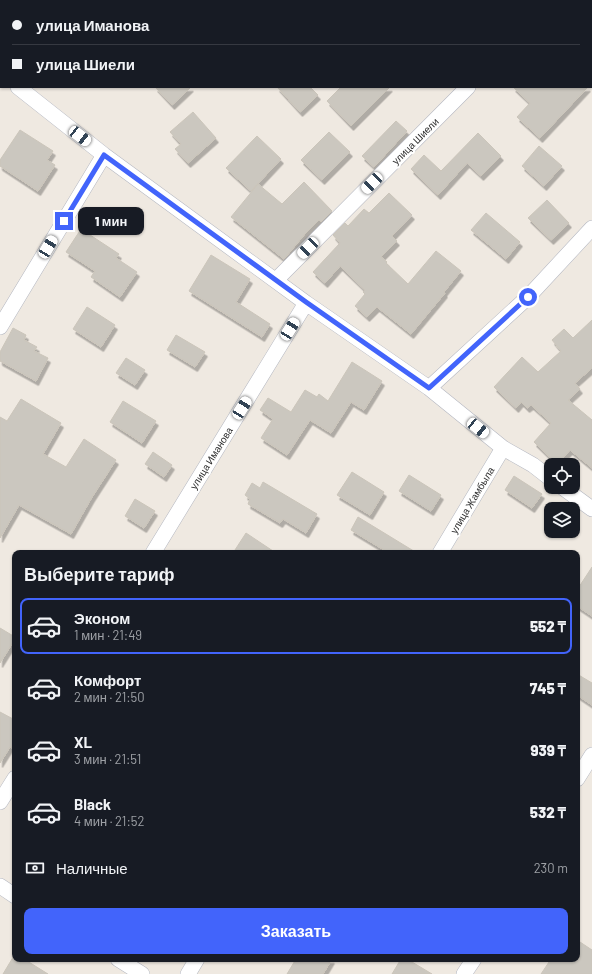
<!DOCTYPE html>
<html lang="ru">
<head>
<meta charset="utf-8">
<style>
  body { margin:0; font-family:Barlow,sans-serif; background:#20242c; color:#f1f3f6; height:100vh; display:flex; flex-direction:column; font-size:15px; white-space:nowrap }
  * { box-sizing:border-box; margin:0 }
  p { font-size:13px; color:#9ea1a6 }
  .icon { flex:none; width:22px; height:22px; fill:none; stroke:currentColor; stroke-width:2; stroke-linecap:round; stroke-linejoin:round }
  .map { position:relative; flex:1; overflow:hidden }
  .details { position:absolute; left:12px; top:550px; width:568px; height:412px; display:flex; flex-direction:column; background:#171b24; border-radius:8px; box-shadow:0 1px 3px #0004 }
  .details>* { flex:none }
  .banner { position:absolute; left:0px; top:0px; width:592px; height:88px; box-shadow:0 1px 3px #0004; display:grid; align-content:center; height:88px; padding:0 12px; background:#171b24 }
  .buttons { position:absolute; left:544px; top:458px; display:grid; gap:8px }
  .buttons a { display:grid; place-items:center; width:36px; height:36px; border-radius:8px; background:#171b24; box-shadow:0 1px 3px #0004; font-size:20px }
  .end { position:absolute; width:18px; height:18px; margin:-9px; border:5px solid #4264fb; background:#fff; box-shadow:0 0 0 2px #fff }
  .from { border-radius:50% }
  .bubble { position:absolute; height:28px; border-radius:8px; background:#171b24; box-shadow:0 1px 3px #0004; font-size:13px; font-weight:800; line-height:28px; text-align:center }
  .car { position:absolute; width:12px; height:24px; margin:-12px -6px; border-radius:5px; box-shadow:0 0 3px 1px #0007; background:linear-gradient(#fff 24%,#345 0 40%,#fff 0 76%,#345 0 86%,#fff 0) }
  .banner b { display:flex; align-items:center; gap:14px; height:38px; font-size:15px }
  .banner b+b { border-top:1px solid #363941 }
  .banner i { width:10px; height:10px; background:#f1f3f6 }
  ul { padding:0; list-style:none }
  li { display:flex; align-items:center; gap:12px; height:56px; margin:0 8px 6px; padding:0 4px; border:2px solid transparent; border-radius:8px }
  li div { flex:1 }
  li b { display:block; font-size:15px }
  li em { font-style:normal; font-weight:800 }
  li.active { border-color:#4264fb }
  li>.icon { width:36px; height:36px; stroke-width:1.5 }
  h2 { padding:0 12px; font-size:18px; line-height:48px }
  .pay { display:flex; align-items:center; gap:10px; height:44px; padding:0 12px; font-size:15px }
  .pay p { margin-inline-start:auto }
  .action { display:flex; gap:8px; margin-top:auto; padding:8px 12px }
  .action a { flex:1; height:46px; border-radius:8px; background:#4264fb; color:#fff; font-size:16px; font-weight:800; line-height:46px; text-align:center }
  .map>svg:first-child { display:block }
  .building { fill:#cbc7bf; stroke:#cbc5ba; filter:url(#shadow) }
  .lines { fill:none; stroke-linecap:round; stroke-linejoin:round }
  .street-casing { stroke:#b4b7c1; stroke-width:16 }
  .street { stroke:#fff; stroke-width:15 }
  .route { stroke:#4264fb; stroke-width:5 }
  .labels { text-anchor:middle; stroke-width:4; stroke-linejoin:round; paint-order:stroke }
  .street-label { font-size:10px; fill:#2e2e2e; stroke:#fff }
</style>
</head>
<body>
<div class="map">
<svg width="592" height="974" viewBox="0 0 592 974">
  <defs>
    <filter id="shadow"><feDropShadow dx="2.5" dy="4.5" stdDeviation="0" flood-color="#0004"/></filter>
  </defs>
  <rect width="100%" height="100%" fill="#efe9e1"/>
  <path class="building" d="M155,87H191L172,105Z
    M277,87H310L318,95L300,112Z
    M341,87H390L351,126L327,101Z
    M513,87H588L540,138L517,117L530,103Z
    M193,112L216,138L188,163L175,149L181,144L170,132Z
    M396,121L407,131L374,167L362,156Z
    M20,130L53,151L47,160L55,165L38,191L0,166V160Z
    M329,132L350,152L322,180L301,160Z
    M478,133L501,156L481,176L467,163L438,195L411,169L424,155L441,171Z
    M257,136L281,159L251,191L226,168Z
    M539,146L562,166L544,186L522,166Z
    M304,182L332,211L321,222L319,220L304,235L284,259L231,217L258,184L282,204Z
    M389,193L412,215L392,236L397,241L381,257L387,262L386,263L408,284L436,251L461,271L444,292L445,293L411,334L377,307L367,317L355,306L365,294L363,292L365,290L340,266L325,283L313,272L340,243L333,235L345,223L348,226L364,209L369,213Z
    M547,200L569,223L551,240L528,218Z
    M486,213L520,242L506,259L471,230Z
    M81,229L119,254L116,258L137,272L120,297L91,277L95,271L66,252Z
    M211,255L250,279L236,302L270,324L262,337L189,291Z
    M87,307L115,325L101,347L73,329Z
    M592,320V368L575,383L580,389L568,400L592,420V468L570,450L557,464L534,442L551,423L531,405L527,408L521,402L516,408L494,387L522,357L538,372L561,351L552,340L564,329L573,338Z
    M13,328L26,335L24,340L37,347L34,351L48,358L36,381L0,361V352Z
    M176,335L205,352L195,367L167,350Z
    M126,358L145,370L135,385L116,373Z
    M352,362L382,381L364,410L351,402L331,433L310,420L287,455L261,438L273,419L260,410L268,398L291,412L305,390L317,397L319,394L328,401Z
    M21,399L61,423L43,454L66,467L84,439L116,460L92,497L71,534L19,505L0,538V417L7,421Z
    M123,401L156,421L142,443L110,422Z
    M153,452L172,465L164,477L145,464Z
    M352,472L384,492L370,515L337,495Z
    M409,475L441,495L431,511L399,491Z
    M514,476L542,494L532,508L505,490Z
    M263,482L317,514L306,533L283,519L280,523L248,504L250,499L245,495L252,483L260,488Z
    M135,499L155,511L144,528L125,516Z
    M358,517L417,553H389L351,530Z
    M246,533L276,553H233Z
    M592,567V616L577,606V590Z
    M0,628L15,637V639L0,663Z
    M577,674L592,683V705L577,695Z
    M0,712L15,720V749L10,747L0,763Z
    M577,940L592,950V974H541L551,959H577Z
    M15,954V959H24L48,974H3Z
    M296,959H332L323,974H287Z
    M401,959H407L432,974H392Z"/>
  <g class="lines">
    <g class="street-casing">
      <path id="street" d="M549,1L550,0
        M0,73L1,74
        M18,87L104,155L306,303L429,388L503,448L533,465L551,479
        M276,280L468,87
        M0,327L104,155
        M429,388L528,297L592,228
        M562,487L592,509
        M153,553L306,303
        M440,553L503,448
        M577,779L592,755
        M0,802L15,778
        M0,886L15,896
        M118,959L142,974
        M188,974L197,959
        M464,974L474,959"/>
    </g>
    <use href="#street" class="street"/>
  </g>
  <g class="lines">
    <path class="route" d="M64,221L104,155L306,302L429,388L528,297"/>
  </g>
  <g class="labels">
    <g class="street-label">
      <text transform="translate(415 141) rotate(-45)" y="4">улица Шиели</text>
      <text transform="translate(211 458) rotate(-58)" y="4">улица Иманова</text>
      <text transform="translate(472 500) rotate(-59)" y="4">улица Жамбыла</text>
    </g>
  </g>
</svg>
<div class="buttons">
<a><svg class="icon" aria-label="locate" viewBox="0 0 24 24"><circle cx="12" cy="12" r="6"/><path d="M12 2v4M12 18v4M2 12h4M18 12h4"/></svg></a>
<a><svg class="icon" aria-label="layers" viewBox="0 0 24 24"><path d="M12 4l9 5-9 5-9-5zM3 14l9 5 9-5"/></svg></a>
</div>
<i class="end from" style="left:528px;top:297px"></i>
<i class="end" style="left:64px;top:221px"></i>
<div class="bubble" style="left:78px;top:207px;width:66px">1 мин</div>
<i class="car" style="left:80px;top:136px;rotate:128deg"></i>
<i class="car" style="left:372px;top:183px;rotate:225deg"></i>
<i class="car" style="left:48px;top:247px;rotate:31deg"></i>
<i class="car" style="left:308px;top:248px;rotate:225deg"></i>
<i class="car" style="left:290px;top:329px;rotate:32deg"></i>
<i class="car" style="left:242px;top:408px;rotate:32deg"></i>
<i class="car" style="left:478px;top:428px;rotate:129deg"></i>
<div class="banner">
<b><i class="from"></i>улица Иманова</b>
<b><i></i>улица Шиели</b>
</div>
<section class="details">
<h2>Выберите тариф</h2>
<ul>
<li class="active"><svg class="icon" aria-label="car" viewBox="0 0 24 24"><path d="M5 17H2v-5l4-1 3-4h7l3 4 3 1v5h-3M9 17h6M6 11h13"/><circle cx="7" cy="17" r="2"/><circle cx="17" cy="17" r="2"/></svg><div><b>Эконом</b><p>1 мин · 21:49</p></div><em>552 ₸</em></li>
<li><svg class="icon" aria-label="car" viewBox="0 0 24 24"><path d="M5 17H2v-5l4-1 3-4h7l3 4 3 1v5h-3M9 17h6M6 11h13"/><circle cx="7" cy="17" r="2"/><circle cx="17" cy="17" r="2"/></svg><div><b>Комфорт</b><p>2 мин · 21:50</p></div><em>745 ₸</em></li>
<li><svg class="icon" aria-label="car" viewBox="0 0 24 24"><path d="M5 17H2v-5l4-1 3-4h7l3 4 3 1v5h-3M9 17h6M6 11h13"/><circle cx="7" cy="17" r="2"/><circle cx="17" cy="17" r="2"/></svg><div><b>XL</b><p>3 мин · 21:51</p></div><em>939 ₸</em></li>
<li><svg class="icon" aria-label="car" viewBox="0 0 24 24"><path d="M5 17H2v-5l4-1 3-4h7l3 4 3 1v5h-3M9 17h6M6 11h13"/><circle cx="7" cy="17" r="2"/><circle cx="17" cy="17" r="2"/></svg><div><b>Black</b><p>4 мин · 21:52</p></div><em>532 ₸</em></li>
</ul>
<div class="pay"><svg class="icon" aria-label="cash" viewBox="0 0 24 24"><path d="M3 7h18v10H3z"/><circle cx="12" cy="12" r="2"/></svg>Наличные<p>230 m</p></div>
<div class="action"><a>Заказать</a></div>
</section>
</div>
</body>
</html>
